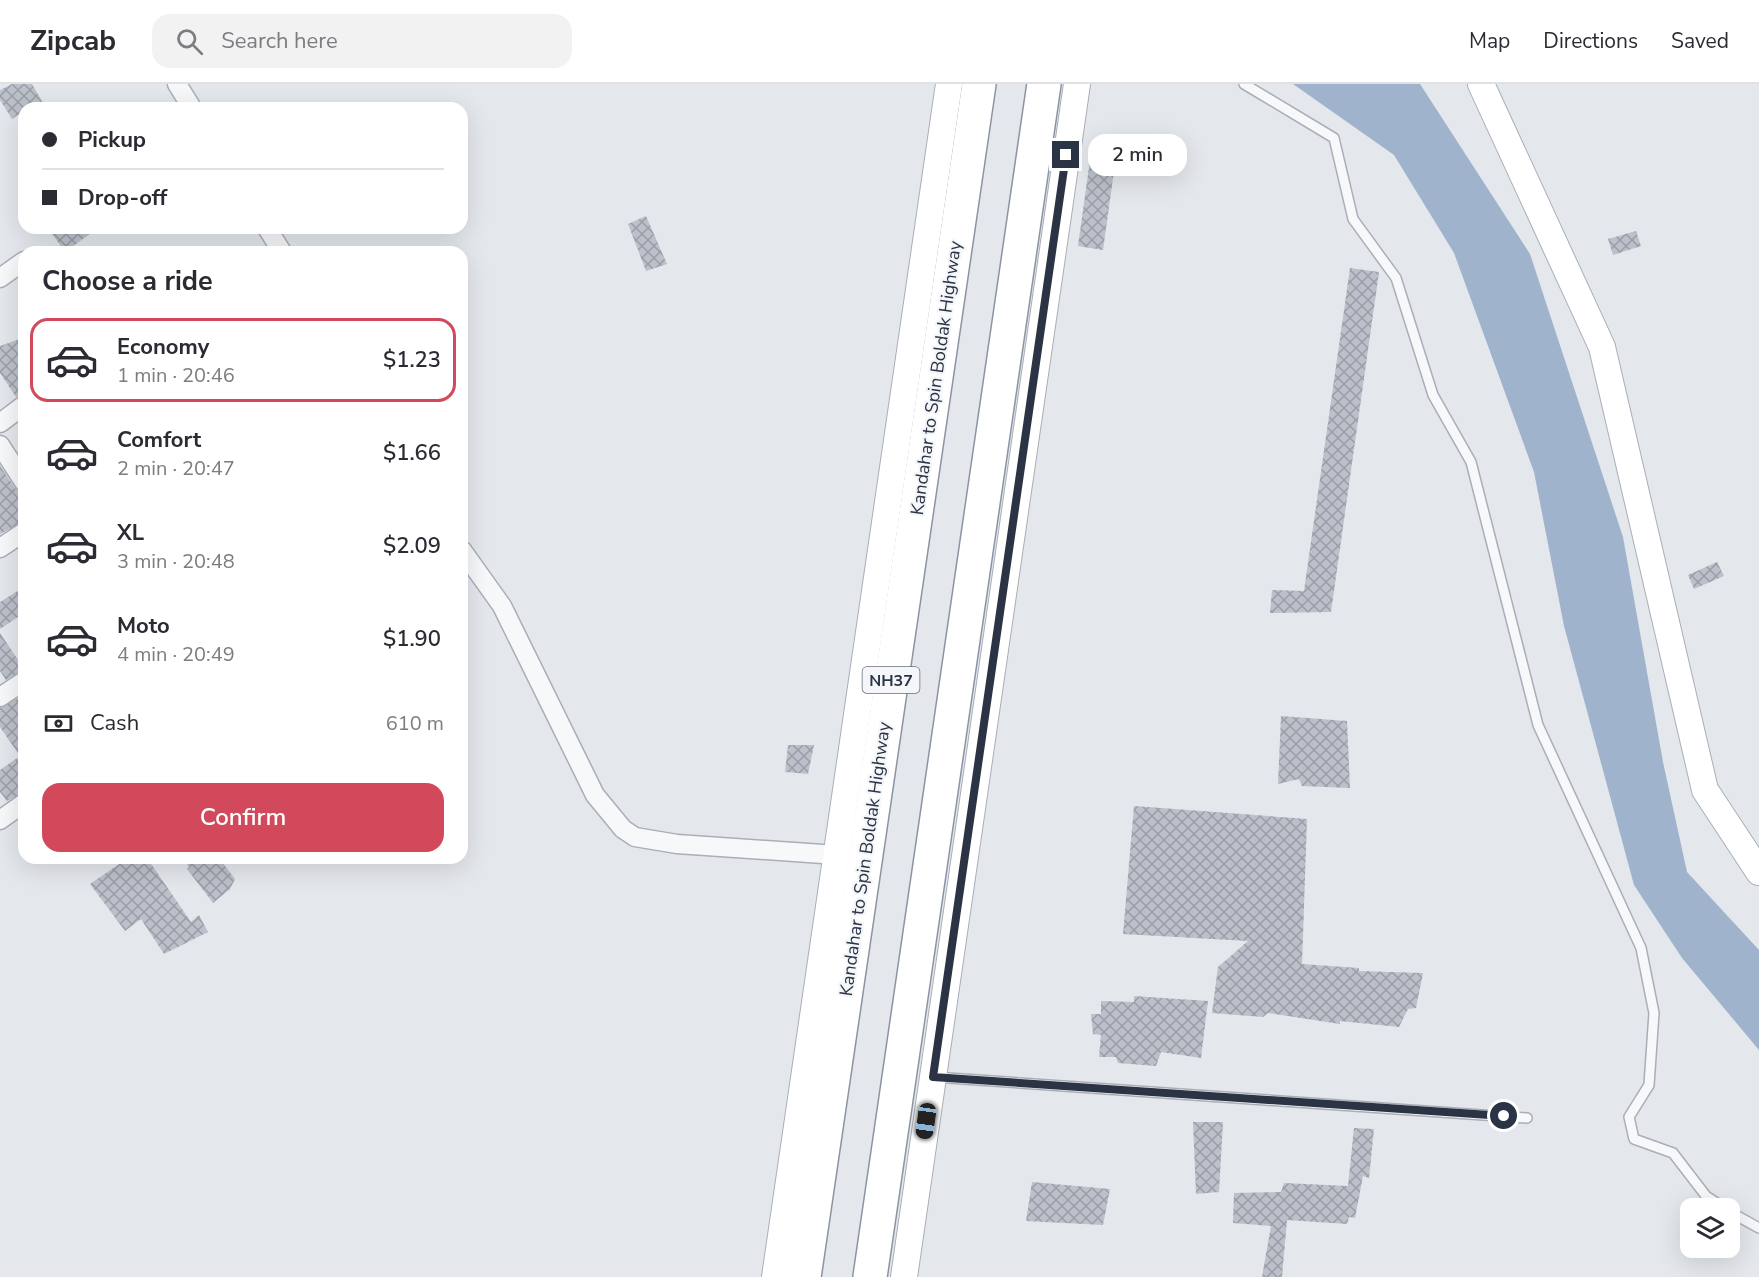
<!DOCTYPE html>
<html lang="en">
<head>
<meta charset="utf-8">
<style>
  body { margin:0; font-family:"Nunito Sans",sans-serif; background:#f2f2f3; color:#2b2b33; height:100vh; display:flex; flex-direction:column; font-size:22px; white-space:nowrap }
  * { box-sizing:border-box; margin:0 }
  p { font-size:20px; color:#7c7c81 }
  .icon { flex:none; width:33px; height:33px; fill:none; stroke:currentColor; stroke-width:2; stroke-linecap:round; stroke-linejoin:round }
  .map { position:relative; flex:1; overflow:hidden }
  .side { position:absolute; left:18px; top:162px; width:450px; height:618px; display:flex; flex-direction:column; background:#fff; border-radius:18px; box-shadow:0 6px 24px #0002 }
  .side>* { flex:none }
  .hud { position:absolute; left:18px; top:18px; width:450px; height:132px; border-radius:18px; box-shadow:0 6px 24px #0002; display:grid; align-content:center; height:132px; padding:0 24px; background:#fff }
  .controls { position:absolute; left:1680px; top:1114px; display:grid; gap:12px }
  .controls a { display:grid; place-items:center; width:60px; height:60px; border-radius:12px; background:#fff; box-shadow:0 6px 24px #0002; font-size:30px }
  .end { position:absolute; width:27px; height:27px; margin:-14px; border:8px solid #2b3445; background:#fff; box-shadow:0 0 0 3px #fff }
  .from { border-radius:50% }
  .bubble { position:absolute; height:42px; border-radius:18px; background:#fff; box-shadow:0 6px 24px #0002; font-size:20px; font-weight:600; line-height:42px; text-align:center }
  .car { position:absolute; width:18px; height:36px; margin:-18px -9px; border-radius:8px; box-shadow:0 0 4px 2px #0007; background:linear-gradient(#222 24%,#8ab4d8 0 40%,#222 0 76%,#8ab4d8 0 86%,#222 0) }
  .hud b { display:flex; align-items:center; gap:21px; height:57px; font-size:22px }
  .hud b+b { border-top:2px solid #e1e1e2 }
  .hud i { width:15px; height:15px; background:#2b2b33 }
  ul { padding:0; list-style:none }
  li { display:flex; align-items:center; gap:18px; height:84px; margin:0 12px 9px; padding:0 12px; border:3px solid transparent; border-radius:18px }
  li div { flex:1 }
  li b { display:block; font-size:22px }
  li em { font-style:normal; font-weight:600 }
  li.current { border-color:#d1495b }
  li>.icon { width:54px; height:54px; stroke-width:1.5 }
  h2 { padding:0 24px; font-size:27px; line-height:72px }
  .pay { display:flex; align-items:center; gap:15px; height:66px; padding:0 24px; font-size:22px }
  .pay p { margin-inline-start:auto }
  .action { display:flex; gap:12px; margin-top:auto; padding:12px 24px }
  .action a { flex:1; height:69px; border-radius:18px; background:#d1495b; color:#fff; font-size:24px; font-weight:600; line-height:69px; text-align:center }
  header { display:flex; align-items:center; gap:36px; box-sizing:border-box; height:84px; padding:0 30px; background:#fff; border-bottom:2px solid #e1e1e2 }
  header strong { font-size:28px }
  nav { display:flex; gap:33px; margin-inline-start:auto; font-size:21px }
  .search { width:420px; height:54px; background:#f2f2f3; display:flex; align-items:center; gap:15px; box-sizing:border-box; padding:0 21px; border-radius:18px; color:#7c7c81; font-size:22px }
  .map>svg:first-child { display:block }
  .water { fill:#9fb4cc }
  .building { fill:url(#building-cross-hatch) }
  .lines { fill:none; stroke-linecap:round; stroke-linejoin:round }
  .lane-casing { stroke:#a9aeb7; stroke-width:12 }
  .street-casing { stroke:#a9aeb7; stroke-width:21 }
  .secondary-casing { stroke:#a9aeb7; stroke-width:28 }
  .highway-casing { stroke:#8b94a3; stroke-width:36 }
  .lane { stroke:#f7f8fa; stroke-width:9 }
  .street { stroke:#f7f8fa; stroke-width:18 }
  .secondary { stroke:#fff; stroke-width:26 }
  .highway { stroke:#fff; stroke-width:33 }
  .route { stroke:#2b3445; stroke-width:8 }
  .labels { text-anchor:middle; stroke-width:4.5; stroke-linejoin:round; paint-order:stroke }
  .shield { fill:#f4f6f9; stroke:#676e7b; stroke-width:1.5 }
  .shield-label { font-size:16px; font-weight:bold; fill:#2b3445 }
  .street-label { font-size:18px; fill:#2b3445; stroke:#f4f6f9 }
</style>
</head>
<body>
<header>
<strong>Zipcab</strong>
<div class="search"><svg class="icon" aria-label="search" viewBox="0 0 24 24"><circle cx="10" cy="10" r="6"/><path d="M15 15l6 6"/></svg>Search here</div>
<nav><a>Map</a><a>Directions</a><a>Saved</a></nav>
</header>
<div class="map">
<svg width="1759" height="1193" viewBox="0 0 1759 1193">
  <defs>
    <pattern id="building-cross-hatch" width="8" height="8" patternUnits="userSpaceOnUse" patternTransform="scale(1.5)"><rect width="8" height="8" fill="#bbc0ca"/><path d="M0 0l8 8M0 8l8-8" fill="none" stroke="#989da6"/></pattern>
  </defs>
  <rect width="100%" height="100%" fill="#e4e7ec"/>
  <path class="water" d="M1293,0H1420L1530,170L1623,453L1663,678L1687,788L1759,866V966L1682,874L1634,801L1564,542L1534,388L1454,169L1394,71Z"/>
  <path class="building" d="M12,0H32L46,24H24V27L12,35L0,16V6Z
    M1091,69L1116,73L1103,166L1078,162Z
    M646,132L667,180L646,187L628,140Z
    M48,144H98L65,168Z
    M1636,147L1641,162L1613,171L1608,155Z
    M1350,184L1379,188L1331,528L1270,529L1272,506L1304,507Z
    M20,255L24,261V310L16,313L0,289V262Z
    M0,382L15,404L24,412V437L0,450Z
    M1717,478L1724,492L1694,505L1688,491Z
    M24,503V529L0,545V518Z
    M0,549L24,585L6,596L0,587Z
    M24,611V708L7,717L0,708V686L20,672L0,643V624Z
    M1281,632L1347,637L1350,704L1302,702L1299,695L1278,700Z
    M788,661H814L808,690L785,688Z
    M1134,722L1307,735L1302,880L1359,884V887L1423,889L1416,924L1408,925L1399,943L1340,937V940L1268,929L1263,933L1212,929L1218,883L1248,857L1123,850Z
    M128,774H147L191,838L199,831L208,848L164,870L141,835L125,847L90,800Z
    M183,774H219L235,795L230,805L213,819L187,785L189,783Z
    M1134,912L1208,917L1201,974L1161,968L1156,982L1118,979L1116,973H1099L1101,951L1093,950L1091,930H1101V917L1134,918Z
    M1193,1038H1223L1219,1108L1196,1110Z
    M1354,1044L1374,1045L1369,1094L1363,1092L1355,1134L1349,1133L1347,1140L1287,1136L1282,1193H1262L1271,1142L1233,1139L1234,1109L1281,1108L1284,1099L1348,1102Z
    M1032,1098L1110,1105L1103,1141L1026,1137Z"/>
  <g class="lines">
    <g class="lane-casing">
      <path id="lane" d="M1244,0L1334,54L1353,135L1396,194L1433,311L1471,378L1538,641L1641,864L1654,929L1649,1001L1629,1033L1634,1055L1673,1069L1706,1112L1726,1125
        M934,993L1527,1034
        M1730,1128L1759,1144"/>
    </g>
    <g class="street-casing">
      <path id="street" d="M177,0L192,24
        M267,144L282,168
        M0,194L24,177
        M0,339L24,321
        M0,361L24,398
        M0,464L24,448
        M462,466L502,522L595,711L623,745L635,753L677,760L837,771
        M0,613L24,597
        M0,736L24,719"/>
    </g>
    <g class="secondary-casing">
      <path id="secondary" d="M1481,0L1602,263L1705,706L1759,788
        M775,1193L949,0
        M904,1193L1077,0"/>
    </g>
    <g class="highway-casing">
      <path id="highway" d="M804,1193L979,0
        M870,1193L1044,0"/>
    </g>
    <use href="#lane" class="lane"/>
    <use href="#street" class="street"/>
    <use href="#secondary" class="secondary"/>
    <use href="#highway" class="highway"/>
  </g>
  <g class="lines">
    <path class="route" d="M1066,71L933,993L1504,1032"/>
  </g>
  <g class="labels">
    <rect class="shield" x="862.5" y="583" width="57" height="26" rx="4.5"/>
    <g class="shield-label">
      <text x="891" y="602">NH37</text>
    </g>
    <g class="street-label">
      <text transform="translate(936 294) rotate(-82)" y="6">Kandahar to Spin Boldak Highway</text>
      <text transform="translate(865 775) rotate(-82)" y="6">Kandahar to Spin Boldak Highway</text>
    </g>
  </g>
</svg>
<div class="controls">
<a><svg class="icon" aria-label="layers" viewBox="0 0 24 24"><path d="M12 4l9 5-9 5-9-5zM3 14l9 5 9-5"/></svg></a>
</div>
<i class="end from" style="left:1504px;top:1032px"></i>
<i class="end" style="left:1066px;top:71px"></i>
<div class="bubble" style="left:1088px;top:50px;width:99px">2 min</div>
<i class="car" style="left:926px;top:1037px;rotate:188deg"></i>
<div class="hud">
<b><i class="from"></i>Pickup</b>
<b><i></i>Drop-off</b>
</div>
<section class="side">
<h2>Choose a ride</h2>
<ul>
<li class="current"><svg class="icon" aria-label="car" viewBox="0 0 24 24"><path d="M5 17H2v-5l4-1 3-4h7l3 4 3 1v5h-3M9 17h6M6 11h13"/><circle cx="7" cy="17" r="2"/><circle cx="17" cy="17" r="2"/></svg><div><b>Economy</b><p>1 min · 20:46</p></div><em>$1.23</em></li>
<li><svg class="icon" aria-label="car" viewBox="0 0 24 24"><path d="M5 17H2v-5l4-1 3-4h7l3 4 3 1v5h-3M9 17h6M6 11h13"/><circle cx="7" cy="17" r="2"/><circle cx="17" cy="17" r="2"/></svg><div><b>Comfort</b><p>2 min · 20:47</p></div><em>$1.66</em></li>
<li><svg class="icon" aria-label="car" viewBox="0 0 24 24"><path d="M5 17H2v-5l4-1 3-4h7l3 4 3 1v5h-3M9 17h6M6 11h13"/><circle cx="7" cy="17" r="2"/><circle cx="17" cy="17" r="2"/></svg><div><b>XL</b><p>3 min · 20:48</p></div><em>$2.09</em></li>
<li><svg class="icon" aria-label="car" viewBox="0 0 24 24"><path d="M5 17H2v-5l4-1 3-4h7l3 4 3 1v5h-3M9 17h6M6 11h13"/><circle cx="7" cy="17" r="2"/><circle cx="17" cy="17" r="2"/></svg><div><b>Moto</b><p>4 min · 20:49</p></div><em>$1.90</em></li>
</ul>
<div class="pay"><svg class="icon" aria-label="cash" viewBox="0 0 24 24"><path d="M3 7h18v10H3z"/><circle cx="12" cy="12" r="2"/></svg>Cash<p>610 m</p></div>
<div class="action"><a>Confirm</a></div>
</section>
</div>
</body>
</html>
